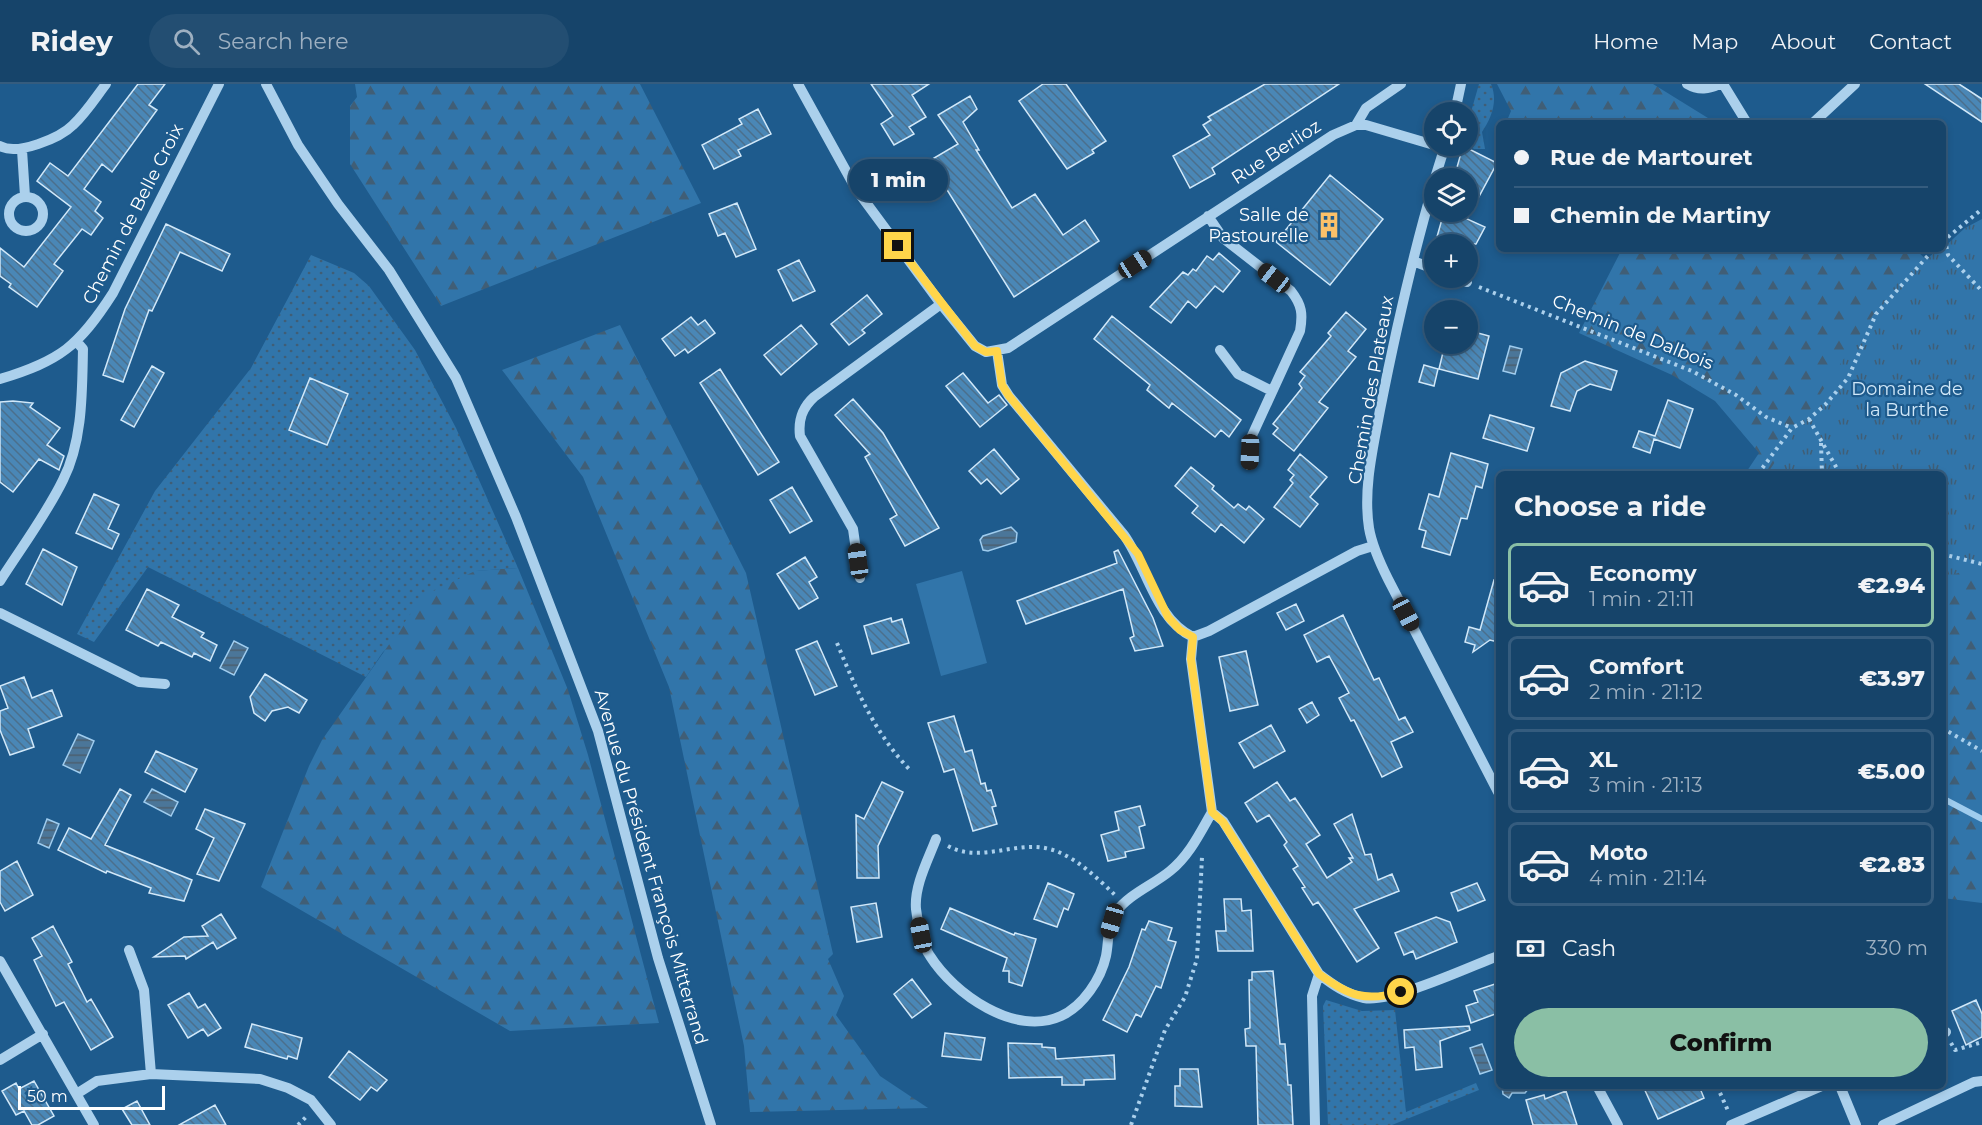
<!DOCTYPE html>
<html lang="en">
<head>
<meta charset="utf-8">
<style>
  body { margin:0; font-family:Montserrat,sans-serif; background:#234e72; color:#f1f3f6; height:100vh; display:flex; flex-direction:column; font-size:22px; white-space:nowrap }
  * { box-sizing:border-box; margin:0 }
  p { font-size:20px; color:#9eb0c1 }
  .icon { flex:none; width:33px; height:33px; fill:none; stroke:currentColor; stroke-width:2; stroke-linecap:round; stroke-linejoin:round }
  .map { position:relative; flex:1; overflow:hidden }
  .drawer { position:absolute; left:1496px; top:387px; width:450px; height:618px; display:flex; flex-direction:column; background:#16446a; border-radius:9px; box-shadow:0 3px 9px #0003,0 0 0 2px #355c7e }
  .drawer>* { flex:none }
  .banner { position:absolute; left:1496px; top:36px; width:450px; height:132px; border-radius:9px; box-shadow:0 3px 9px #0003,0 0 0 2px #355c7e; display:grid; align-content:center; height:132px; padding:0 18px; background:#16446a }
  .fabs { position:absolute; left:1424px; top:18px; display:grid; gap:12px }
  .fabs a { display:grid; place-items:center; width:54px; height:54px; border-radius:50%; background:#16446a; box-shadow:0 3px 9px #0003,0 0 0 2px #355c7e; font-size:30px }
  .scale { position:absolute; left:18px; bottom:15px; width:147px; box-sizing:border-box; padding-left:6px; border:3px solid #fff; border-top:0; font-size:16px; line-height:21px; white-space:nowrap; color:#fff; -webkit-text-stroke:4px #1e5b8d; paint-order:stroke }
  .end { position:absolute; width:27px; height:27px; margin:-14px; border:8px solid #ffd54a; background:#111; box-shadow:0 0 0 3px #111 }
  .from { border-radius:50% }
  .bubble { position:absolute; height:42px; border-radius:21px; background:#16446a; box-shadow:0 3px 9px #0003,0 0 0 2px #355c7e; font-size:20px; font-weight:800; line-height:42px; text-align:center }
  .car { position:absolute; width:18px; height:36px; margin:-18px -9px; border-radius:8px; box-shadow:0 0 4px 2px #0007; background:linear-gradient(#222 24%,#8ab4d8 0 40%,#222 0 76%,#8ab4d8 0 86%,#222 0) }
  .banner b { display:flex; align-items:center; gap:21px; height:57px; font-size:22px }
  .banner b+b { border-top:2px solid #355c7e }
  .banner i { width:15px; height:15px; background:#f1f3f6 }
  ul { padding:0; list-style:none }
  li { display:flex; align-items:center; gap:18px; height:84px; margin:0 12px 9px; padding:0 6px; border:3px solid #355c7e; border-radius:9px }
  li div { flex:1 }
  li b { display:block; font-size:22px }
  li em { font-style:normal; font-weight:800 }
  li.on { border-color:#8abfa5 }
  li>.icon { width:54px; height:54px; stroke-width:1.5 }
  h2 { padding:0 18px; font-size:27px; line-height:72px }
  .pay { display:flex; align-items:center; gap:15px; height:66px; padding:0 18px; font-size:22px }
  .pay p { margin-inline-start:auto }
  .button { display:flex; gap:12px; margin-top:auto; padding:12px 18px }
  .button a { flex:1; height:69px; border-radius:36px; background:#8abfa5; color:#111; font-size:24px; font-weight:800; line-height:69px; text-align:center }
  header { display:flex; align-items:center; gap:36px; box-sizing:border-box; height:84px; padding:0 30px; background:#16446a; border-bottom:2px solid #355c7e }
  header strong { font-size:28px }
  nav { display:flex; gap:33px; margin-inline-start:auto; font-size:21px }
  .search { width:420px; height:54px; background:#234e72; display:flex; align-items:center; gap:15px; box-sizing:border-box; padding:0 21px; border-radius:33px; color:#9eb0c1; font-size:22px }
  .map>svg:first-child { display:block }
  .grass { fill:url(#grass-dots) }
  .forest { fill:url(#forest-firs) }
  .park { fill:url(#park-tufts) }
  .pitch { fill:#3175aa }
  .water { fill:url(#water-rules); stroke:#9fccee; stroke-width:1.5 }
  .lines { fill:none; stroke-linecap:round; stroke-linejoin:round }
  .stream { stroke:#9fccee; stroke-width:6 }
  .building { fill:url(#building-back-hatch); stroke:#d1e8f9; stroke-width:1.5 }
  .path { stroke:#abd0ec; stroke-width:4; stroke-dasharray:3 4.5; stroke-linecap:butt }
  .minor { stroke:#abd0ec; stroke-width:10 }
  .route { stroke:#ffd54a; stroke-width:8 }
  .labels { text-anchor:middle; stroke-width:4.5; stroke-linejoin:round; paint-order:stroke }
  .street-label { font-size:18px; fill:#fff; stroke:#1e5b8d }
  .poi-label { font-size:18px; fill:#fff; stroke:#1e5b8d; text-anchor:end }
  .park-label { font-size:18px; fill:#d1e8f9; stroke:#1e5b8d }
</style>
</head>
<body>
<header>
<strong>Ridey</strong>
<div class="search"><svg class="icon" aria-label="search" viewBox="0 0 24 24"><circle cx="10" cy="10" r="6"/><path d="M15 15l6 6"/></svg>Search here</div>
<nav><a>Home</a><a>Map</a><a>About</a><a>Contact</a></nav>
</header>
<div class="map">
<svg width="1982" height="1041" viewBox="0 0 1982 1041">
  <defs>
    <pattern id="grass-dots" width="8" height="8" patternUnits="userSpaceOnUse" patternTransform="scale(1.5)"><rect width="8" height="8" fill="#3175aa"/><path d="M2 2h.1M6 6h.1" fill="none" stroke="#405e76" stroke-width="1.8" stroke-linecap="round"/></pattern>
    <pattern id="forest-firs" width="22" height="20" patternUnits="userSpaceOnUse" patternTransform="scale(1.5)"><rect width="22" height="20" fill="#3175aa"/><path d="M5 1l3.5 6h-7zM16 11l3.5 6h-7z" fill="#405e76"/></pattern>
    <pattern id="park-tufts" width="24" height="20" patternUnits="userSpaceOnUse" patternTransform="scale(1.5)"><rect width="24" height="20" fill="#3175aa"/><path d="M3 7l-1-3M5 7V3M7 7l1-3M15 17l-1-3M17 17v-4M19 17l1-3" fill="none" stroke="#405e76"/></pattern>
    <pattern id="water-rules" width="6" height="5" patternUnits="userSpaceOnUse" patternTransform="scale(1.5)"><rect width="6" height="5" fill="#4b7699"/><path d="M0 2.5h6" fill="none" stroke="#4c5f6f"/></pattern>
    <pattern id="building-back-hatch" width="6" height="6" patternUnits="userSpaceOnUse" patternTransform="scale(1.5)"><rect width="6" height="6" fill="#4a87b6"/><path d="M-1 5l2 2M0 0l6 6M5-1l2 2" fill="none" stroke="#4b6f8c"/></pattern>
  </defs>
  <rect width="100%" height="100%" fill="#1e5b8d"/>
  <path class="grass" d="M1479,0H1491C1498,17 1492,33 1482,48L1485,65H1474L1467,61V42Z
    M311,171L354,189L369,202L415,266L456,344L518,484L476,487L383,568L366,593L148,483L94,558L77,550L155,407L251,284Z
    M1326,916L1362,927L1395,926L1406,1028L1476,999L1479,1006L1392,1041H1328L1323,922Z"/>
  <path class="forest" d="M355,0H640L701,119L441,222L350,80V22L357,13Z
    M1497,0H1653L1716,39H1506L1511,27Z
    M1622,165H1915L1982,229V819L1943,814L1942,390H1745L1759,369L1715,317L1672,291L1579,249Z
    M620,241L746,489L833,870L828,875L844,912L836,931L880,992L928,1024L750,1028L744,962L669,603L583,393L502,286Z
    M518,484L568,606L588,671L659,939L510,947L261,803L309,682L322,656L423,512L475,487Z"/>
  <path class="park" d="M1982,135V506L1964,487L1943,494L1942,390H1767L1883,216L1899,197L1939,165H1942L1965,144Z"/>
  <path class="pitch" d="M962,487L987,579L941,592L916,500Z"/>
  <path class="water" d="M1510,262L1522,265L1515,290L1503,287Z
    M1011,443L1017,449L1016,458L988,467L983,466L980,456L983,452Z
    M234,557L248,564L234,591L220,584Z
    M78,650L94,657L80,689L63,681Z
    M152,705L178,718L171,732L144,718Z
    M47,735L59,740L49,764L38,759Z
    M1482,960L1492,986L1480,990L1470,964Z
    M1502,1002H1529V1004L1525,1009H1512L1509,1014L1503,1010Z"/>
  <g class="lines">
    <path class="stream" d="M1942,714L1982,735"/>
  </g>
  <path class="building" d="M138,0H165L149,21L157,26L112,88L102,80L84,105L101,118L95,127L103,134L91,151L82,145L54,180L63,187L37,223L9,203L11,200L0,192V164L24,183L71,123L37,97L50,79L68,92Z
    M871,0H929L912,11L926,33L909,43L914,50L894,61L881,40L893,32Z
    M1043,0H1066L1106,57L1092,66L1094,69L1067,85L1019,17Z
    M1265,0H1339L1212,84L1215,90L1190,104L1173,72L1210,51L1203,41L1211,36L1208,33Z
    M1925,0H1959L1982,15V38Z
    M970,12L977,25L963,38L979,66H976L1012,124L1035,110L1063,151L1085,136L1099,157L1014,213L929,77L958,60L938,31Z
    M758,25L771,50L738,66L741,72L714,85L702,61L742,40L739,35Z
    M1463,62L1497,79L1467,135L1485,143L1476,160H1435L1444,128H1467V94H1454Z
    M1330,91L1383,135L1330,201L1276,158Z
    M737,119L756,165L736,173L725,149L718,152L709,130Z
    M166,140L230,170L222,187L180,168L152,227L149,226L123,298L103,291L125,225Z
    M1219,169L1240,187L1223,208L1215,202L1196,224L1188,217L1171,239L1150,223L1183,188L1188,191L1193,185L1196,187L1207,172L1213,176Z
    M799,176L815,207L793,217L778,186Z
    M867,211L882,230L862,246L865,249L849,261L831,240Z
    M1346,228L1366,245L1348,267L1356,273L1319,318L1328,324L1294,367L1273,350L1278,344L1273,340L1302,304L1299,300L1305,292L1300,288L1331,252L1328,249Z
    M1112,232L1241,336L1229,353L1221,346L1215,353L1172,319L1169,324L1147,306L1150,301L1094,255Z
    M691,233L698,241L705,236L715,249L688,269L685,265L675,272L662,255Z
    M801,241L817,260L781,291L764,271Z
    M1467,246L1489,252L1478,295L1439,285L1445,260H1467Z
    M1585,277L1617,287L1611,306L1590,300L1577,307L1570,327L1551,322L1561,289Z
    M1424,281L1438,285L1434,302L1419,298Z
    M152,282L164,289L134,343L121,336Z
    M720,285L779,378L758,391L700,299Z
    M963,289L988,319L999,311L1007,321L980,343L946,302Z
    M310,294L348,310L327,361L289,346Z
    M853,315L883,349L939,444L905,462L890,435L897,431L865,373L870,370L835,331Z
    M1668,316L1693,325L1680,364L1654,355L1650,369L1633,363L1639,347L1655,352Z
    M13,317L33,319L30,323L60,344L47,361L64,372L59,386L39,375L13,408L0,398V318Z
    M1490,331L1534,344L1527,367L1483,354Z
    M994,365L1019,395L1001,410L987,395L981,400L969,387Z
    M1451,369L1488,380L1482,404L1476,402L1467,435L1461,434L1450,471L1422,463L1426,447L1419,445L1429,410L1439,413Z
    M1300,370L1327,393L1310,413L1318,420L1300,443L1274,423L1293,399L1290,396L1294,391L1288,386Z
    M1191,383L1214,402L1212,405L1234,424L1238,420L1246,426L1249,422L1264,435L1244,459L1221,440L1215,448L1192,429L1198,422L1175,402Z
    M792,403L812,437L790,449L770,416Z
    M94,410L119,421L108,445L119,450L112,465L76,449Z
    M43,465L77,483L62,521L26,500Z
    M1118,466L1153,534L1163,562L1135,567L1130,554L1134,552L1123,505L1026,540L1017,517L1117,479L1114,468Z
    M805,473L817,493L809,498L818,514L799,525L777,490Z
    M1494,496L1498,497V558L1490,556L1473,568L1475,561L1465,558L1469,543L1480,546Z
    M147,505L179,521L172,533L204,549L201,553L217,561L210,577L194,569L192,573L161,558L158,562L126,546Z
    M1296,520L1304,537L1286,546L1277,529Z
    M1343,531L1374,596L1379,594L1399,636L1405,633L1413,648L1391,658L1402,683L1382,693L1354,636L1351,637L1339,614L1349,609L1329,572L1317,578L1304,551Z
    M891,534L892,538L902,535L909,559L872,570L864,542Z
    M817,557L837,602L815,611L796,566Z
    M1246,567L1258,621L1230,627L1219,573Z
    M265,590L307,616L299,629L288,623L272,627L265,637L254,629L250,613Z
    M24,593L32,614L52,606L62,632L28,645L34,663L10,671L0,646V627L8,624L0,602Z
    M1312,618L1319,631L1307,639L1299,625Z
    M954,632L965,668L972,666L981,700L985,699L987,707L991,706L996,722L992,723L997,740L973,747L954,685L944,688L928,639Z
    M1271,641L1285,667L1254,684L1239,659Z
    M156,667L197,685L185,708L145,688Z
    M882,698L903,708L878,762L879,794H857L856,731L864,735Z
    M1277,698L1290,717L1295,714L1320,751L1306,760L1327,794L1352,778L1349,774H1353L1334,740L1352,730L1365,771L1371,770L1378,796L1392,790L1399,807L1354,825L1379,864L1357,878L1325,828L1318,818L1313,821L1302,804L1305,803L1293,785L1298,782L1284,761L1287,758L1269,731L1257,738L1245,719Z
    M120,705L131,711L105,761L192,796L184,817L149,809L151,804L107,787L106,789L58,766L69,744L91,755Z
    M1140,722L1145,741L1139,743L1144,764L1125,768L1126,773L1108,777L1101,751L1119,746L1115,728Z
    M205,725L245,740L219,797L197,790L214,754L196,745Z
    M17,777L33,811L5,827L0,818V787Z
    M1048,799L1074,810L1068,826L1064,824L1057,843L1034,835Z
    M1477,799L1485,816L1458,827L1451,809Z
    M1224,815H1241L1242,827L1251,826L1253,867H1218L1216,847H1226Z
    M876,819L882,853L857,858L851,823Z
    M950,824L1014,851L1015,849L1036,855L1022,902L1009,898V887H1003L1007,874L941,845Z
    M221,830L236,854L217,865L213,858L186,875L185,872L154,873L184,853L208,852L202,842Z
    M1436,833L1450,838L1457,858L1416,875L1413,867L1404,871L1395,849Z
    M1149,837L1172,844L1168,856L1176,858L1161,904L1156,902L1141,933L1136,930L1127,948L1103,936L1129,883L1142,845L1145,846Z
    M53,842L72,878L68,880L87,918L91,915L113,953L91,966L64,918L56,922L34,876L42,872L32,854Z
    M1273,887L1280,960H1285L1288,1001H1291L1293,1041H1258L1256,962H1246L1245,945L1250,944L1249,896H1252V888Z
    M912,895L931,920L912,934L894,910Z
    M1498,899V929L1471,939L1466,922L1478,918L1474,907Z
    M189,909L198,924L205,920L221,944L208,952L203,945L188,954L168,921Z
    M1976,916L1982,930V953L1966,961L1952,927Z
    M252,940L302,954L297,975L288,972L287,975L245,963Z
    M1469,942L1470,946L1440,957L1442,983L1416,986L1414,963L1405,964L1404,946Z
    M945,949L985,954L981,976L942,972Z
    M1008,959L1042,960V963L1055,964L1056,975L1114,971L1115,995L1084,996V1001H1062V993L1009,994Z
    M349,967L387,996L377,1007L371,1003L360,1016L329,993Z
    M1180,985H1198L1202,1023L1175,1022V1002H1180Z
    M34,997L54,1032L38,1041H32L24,1027L16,1031L2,1007L16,999L19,1005Z
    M1643,1002H1699L1704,1014L1658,1035Z
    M1566,1007L1577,1041H1533L1526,1016L1544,1011L1545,1015Z
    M137,1017L150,1041H132L122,1025Z
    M215,1021L226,1041H179Z"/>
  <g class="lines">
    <path class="path" d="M1942,140L1948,171L1982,207
      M1942,158L1982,125
      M1479,203L1692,287L1736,311L1766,333L1792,344
      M1809,335L1840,390
      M1821,359L1822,390
      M1758,390L1792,344L1809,335L1825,321L1848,294L1876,230L1934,165
      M1942,470L1982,480
      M837,559C856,605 874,648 909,685
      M1942,644L1982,667
      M948,762C979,779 1013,758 1045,764C1072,769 1096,793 1115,811
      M1951,959L1955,966L1979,959
      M1717,1002L1729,1029
      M298,1041L308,1031
      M1131,1041L1165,946L1185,913L1197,875L1202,773"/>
    <path class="minor" d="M266,0L298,61L338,120L389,186L456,294L516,433L598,647L658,874L711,1041
      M798,0L856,105L941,220L975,262L986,268L1008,264L1333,51L1356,41H1366L1434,61
      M1687,0C1699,7 1709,5 1720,0
      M1723,0L1747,39
      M1455,28L1461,0
      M1813,39L1855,0
      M1356,41L1366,24L1401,0
      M0,62C17,72 60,54 73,41C86,29 96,13 106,0
      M22,66L25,112
      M1435,94L1445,62
      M1434,99C1412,174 1395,250 1380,326C1373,364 1363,405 1369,444C1372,462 1380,479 1388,495L1498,708
      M9 130a17 17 0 1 1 34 0a17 17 0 1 1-34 0Z
      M1208,132L1223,154L1291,207C1302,221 1303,230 1300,247L1250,356L1249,381
      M1413,177L1434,185
      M1455,194L1467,198
      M1220,266L1238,290L1272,307
      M997,267L1002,301L1009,312L1124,451C1147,483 1155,535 1193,553L1209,547L1357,467L1373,462
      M0,295C60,277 79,262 113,209L219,0
      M860,494L853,445L800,352C798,336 802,324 814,313L941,220
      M0,497C21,464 46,431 63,396C83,357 82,307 83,265L77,258
      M0,529L139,598L165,600
      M1193,553L1191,575L1212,728L1223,737L1319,890C1333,901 1346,910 1364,914C1392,919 1469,883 1498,872
      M936,755C928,776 914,802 916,825C918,840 921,859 930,872C954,910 1015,953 1061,932C1083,922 1101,895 1106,872C1109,857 1107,841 1116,828C1129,810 1153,801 1170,787C1189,772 1200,749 1212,728
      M129,866L144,906L151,990
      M0,877L94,1041
      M1942,950L1946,948
      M0,976L43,950
      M1597,1002L1618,1041
      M1840,1002L1856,1041
      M78,1009L97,997L151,990L260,995L288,1004L311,1016L331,1041
      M1315,1041L1312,912L1319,890
      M1731,1041L1822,1002
      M1883,1041L1974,998L1982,997"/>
  </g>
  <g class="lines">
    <path class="route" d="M898,162L975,262L986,268L997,267L1002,301L1009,312L1138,470L1168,533L1180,546L1193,553L1191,575L1212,728L1223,738L1319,890C1349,912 1365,918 1401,908"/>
  </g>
  <defs>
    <g id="building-bare" transform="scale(2.07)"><path d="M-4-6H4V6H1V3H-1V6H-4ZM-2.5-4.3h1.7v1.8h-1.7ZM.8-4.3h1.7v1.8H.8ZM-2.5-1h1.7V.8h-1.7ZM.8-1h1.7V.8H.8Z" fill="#fbc16a" stroke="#1e5b8d" stroke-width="2.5" paint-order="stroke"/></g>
  </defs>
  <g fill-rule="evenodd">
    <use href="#building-bare" x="1329" y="141"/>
  </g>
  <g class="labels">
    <g class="street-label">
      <text transform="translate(1276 68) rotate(-33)" y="6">Rue Berlioz</text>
      <text transform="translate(133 130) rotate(-63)" y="6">Chemin de Belle Croix</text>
      <text transform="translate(1633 248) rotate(22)" y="6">Chemin de Dalbois</text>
      <text transform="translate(1371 306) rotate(-80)" y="6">Chemin des Plateaux</text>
      <text transform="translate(651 783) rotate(74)" y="6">Avenue du Président François Mitterrand</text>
    </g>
    <g class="poi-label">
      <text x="1309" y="137">Salle de<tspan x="1309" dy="21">Pastourelle</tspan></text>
    </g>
    <g class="park-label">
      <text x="1907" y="311">Domaine de<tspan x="1907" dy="21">la Burthe</tspan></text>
    </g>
  </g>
</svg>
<div class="fabs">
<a><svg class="icon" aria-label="locate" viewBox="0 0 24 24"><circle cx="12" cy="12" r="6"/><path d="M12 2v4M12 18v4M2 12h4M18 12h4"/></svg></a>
<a><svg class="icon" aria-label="layers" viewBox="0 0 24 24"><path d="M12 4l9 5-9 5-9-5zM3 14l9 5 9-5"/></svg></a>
<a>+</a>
<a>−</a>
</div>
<div class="scale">50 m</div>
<i class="end from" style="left:1401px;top:908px"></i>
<i class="end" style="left:898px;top:162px"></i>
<div class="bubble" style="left:849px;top:75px;width:99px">1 min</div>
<i class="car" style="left:1135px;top:180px;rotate:57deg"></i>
<i class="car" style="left:1274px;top:194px;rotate:308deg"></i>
<i class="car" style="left:1250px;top:368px;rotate:182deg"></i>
<i class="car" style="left:858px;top:477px;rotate:352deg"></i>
<i class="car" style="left:1406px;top:530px;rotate:152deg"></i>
<i class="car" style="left:1112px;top:837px;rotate:196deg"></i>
<i class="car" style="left:921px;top:851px;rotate:349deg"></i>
<div class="banner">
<b><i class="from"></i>Rue de Martouret</b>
<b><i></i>Chemin de Martiny</b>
</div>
<section class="drawer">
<h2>Choose a ride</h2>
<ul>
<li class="on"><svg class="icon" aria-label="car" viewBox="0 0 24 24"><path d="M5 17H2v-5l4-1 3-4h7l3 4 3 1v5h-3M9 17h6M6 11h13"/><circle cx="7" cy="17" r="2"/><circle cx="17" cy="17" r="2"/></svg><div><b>Economy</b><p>1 min · 21:11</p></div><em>€2.94</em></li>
<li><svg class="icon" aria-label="car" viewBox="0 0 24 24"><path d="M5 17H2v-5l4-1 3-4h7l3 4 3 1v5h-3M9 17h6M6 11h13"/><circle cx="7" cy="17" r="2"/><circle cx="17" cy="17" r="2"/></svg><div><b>Comfort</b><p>2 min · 21:12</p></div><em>€3.97</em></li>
<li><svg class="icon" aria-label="car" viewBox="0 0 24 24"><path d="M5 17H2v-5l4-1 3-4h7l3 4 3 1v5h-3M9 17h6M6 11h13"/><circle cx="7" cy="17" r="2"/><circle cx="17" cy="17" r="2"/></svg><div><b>XL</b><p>3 min · 21:13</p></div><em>€5.00</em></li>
<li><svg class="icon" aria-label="car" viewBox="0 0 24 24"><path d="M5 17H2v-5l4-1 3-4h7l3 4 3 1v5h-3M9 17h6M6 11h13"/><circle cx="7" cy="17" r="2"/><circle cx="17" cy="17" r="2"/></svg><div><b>Moto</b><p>4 min · 21:14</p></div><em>€2.83</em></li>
</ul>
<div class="pay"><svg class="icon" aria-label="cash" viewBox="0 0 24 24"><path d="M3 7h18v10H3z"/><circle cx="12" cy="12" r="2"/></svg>Cash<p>330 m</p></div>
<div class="button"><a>Confirm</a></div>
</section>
</div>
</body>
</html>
